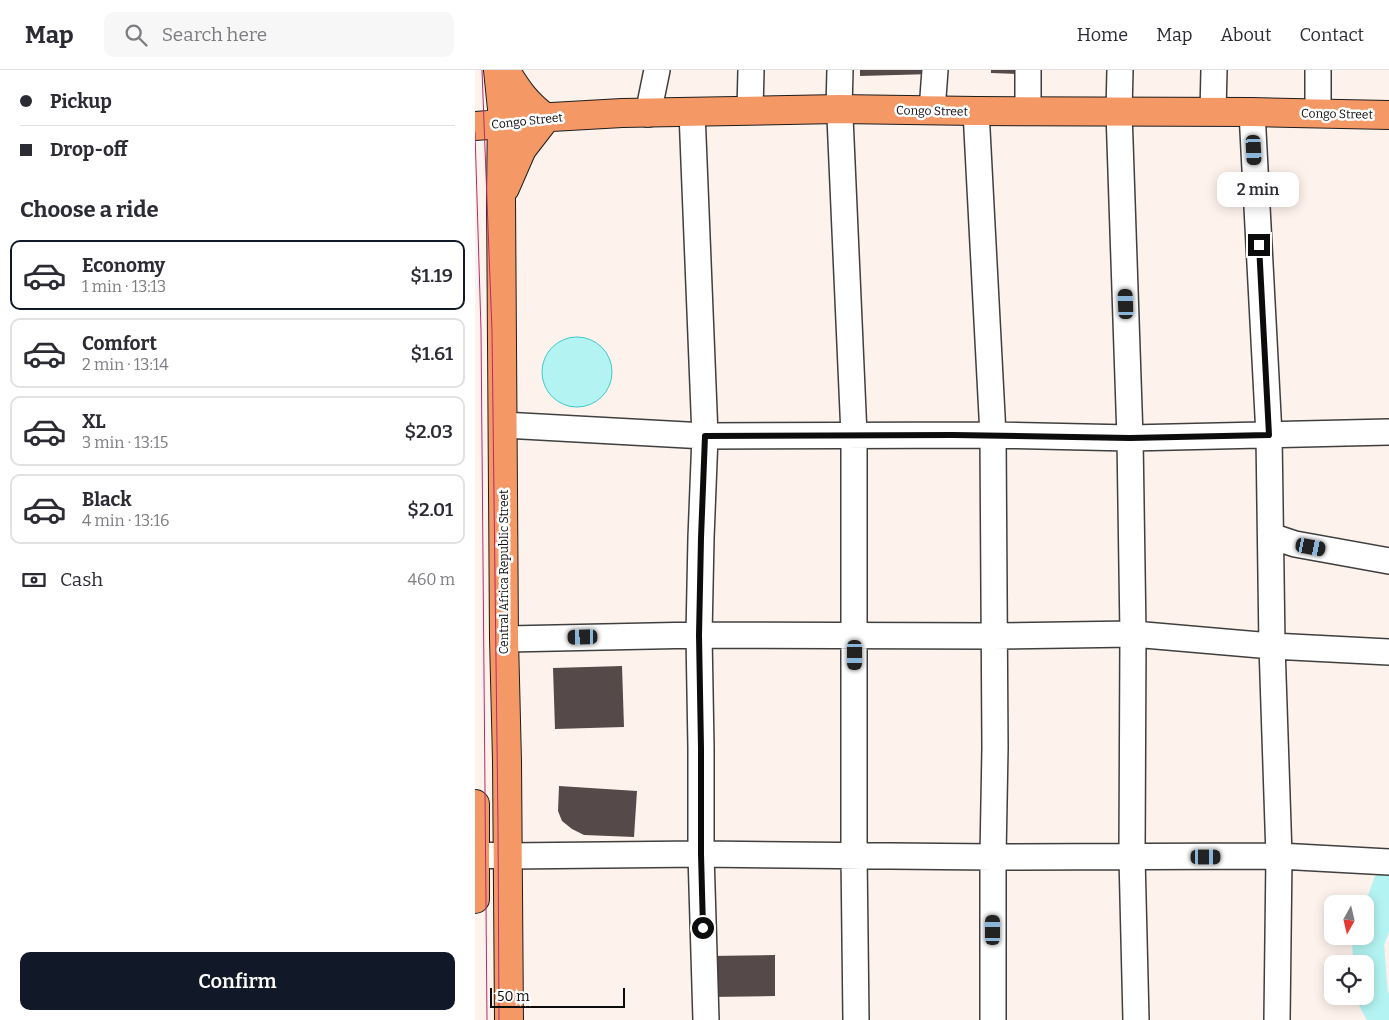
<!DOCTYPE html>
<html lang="en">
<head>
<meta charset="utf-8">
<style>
  body { margin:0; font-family:Bitter,serif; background:#f7f7f7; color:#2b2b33; height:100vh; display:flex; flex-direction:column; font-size:19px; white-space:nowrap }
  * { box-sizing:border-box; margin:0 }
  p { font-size:16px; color:#7c7c81 }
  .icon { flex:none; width:28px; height:28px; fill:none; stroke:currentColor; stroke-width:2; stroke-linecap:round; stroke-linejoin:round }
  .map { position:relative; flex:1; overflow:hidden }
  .drawer { display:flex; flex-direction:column; background:#fff; width:475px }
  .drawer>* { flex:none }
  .banner { display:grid; align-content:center; height:110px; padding:0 20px; background:#fff }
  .needle { width:32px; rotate:188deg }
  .tools { position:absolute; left:849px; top:825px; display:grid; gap:10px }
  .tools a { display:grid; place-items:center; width:50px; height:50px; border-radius:10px; background:#fff; box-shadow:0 2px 12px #0003; font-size:25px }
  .scale { position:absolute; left:15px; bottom:12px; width:135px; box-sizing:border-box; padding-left:5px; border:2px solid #0c0c0c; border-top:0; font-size:14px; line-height:18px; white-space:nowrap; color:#0c0c0c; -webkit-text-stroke:4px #fff; paint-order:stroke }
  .end { position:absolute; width:22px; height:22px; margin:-11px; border:6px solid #0c0c0c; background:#fff; box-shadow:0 0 0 2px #fff }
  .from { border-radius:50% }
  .bubble { position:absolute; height:35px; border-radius:10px; background:#fff; box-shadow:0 2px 12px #0003; font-size:16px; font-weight:600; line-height:35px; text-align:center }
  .car { position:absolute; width:15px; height:30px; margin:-15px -8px; border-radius:6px; box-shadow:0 0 4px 1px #0007; background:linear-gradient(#222 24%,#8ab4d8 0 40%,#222 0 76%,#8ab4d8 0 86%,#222 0) }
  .banner b { display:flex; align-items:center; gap:18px; height:48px; font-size:19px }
  .banner b+b { border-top:1px solid #e1e1e2 }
  .banner i { width:12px; height:12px; background:#2b2b33 }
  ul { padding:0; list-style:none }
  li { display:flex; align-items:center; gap:15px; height:70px; margin:0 10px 8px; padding:0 10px; border:2px solid #e1e1e2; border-radius:10px }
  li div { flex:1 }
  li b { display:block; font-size:19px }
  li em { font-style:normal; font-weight:600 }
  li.selected { border-color:#111827 }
  li>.icon { width:45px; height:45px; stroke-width:1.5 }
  h2 { padding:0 20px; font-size:22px; line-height:60px }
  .pay { display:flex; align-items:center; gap:12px; height:55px; padding:0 20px; font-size:19px }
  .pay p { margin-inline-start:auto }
  .primary-button { display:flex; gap:10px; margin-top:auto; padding:10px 20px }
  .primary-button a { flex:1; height:58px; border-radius:10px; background:#111827; color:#fff; font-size:20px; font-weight:600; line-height:58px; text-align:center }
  header { display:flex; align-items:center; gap:30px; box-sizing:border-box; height:70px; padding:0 25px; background:#fff; border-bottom:1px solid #e1e1e2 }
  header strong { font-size:24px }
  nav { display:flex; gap:28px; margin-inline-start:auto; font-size:18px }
  .search { width:350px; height:45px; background:#f7f7f7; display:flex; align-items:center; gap:12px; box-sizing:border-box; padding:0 18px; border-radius:10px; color:#7c7c81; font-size:19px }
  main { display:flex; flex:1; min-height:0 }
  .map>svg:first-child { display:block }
  .water { fill:#b3f4f2; stroke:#3cc9c8 }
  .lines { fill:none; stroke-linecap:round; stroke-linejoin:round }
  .river { stroke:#b3f4f2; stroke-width:32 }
  .building { fill:#554949 }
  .minor-casing { stroke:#3f3f3f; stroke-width:28 }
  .major-casing { stroke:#1d1d1d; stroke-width:30 }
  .minor { stroke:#fff; stroke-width:25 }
  .major { stroke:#f49866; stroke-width:28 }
  .tram { stroke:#b8296a; stroke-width:1 }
  .route { stroke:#0c0c0c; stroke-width:6 }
  .labels { text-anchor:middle; stroke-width:5; stroke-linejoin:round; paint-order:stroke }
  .street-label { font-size:12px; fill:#0c0c0c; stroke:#fff }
</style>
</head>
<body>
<header>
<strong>Map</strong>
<div class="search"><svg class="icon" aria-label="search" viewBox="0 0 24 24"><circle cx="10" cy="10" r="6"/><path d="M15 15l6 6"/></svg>Search here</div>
<nav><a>Home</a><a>Map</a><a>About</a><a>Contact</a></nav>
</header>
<main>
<section class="drawer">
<div class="banner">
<b><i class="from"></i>Pickup</b>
<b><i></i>Drop-off</b>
</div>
<h2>Choose a ride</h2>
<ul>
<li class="selected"><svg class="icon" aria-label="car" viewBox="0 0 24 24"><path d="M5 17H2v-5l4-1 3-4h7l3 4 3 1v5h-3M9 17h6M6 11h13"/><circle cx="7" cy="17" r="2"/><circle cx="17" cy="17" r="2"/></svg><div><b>Economy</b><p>1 min · 13:13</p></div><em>$1.19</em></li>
<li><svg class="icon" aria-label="car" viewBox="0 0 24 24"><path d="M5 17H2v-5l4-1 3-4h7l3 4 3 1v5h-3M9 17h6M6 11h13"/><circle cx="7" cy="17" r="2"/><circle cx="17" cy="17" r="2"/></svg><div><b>Comfort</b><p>2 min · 13:14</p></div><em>$1.61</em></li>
<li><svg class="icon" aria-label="car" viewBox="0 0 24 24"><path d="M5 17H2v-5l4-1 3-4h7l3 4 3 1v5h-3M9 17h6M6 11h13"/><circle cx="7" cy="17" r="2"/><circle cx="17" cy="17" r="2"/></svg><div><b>XL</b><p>3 min · 13:15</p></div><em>$2.03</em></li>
<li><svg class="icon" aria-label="car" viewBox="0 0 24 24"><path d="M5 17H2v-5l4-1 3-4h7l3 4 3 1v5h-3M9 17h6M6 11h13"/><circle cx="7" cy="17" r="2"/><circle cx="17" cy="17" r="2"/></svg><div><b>Black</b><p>4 min · 13:16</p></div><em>$2.01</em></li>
</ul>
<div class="pay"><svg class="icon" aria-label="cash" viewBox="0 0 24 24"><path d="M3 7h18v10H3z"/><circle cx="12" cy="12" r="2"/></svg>Cash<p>460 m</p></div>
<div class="primary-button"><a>Confirm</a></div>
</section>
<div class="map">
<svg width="914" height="950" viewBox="0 0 914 950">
  <rect width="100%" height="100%" fill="#fef3ec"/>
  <path class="water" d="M67 302a35 35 0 1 1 70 0a35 35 0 1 1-70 0Z"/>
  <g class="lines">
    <path class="river" d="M910,950L897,926L893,873L914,814"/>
  </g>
  <path class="building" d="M385,0H457V4L385,6Z
    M516,0H543V4L516,3Z
    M147,596L149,657L80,659L78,598Z
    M84,716L162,721L159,767L109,765L97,759L87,751L83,741Z
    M300,885V926L235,927L234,886Z"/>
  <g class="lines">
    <g class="minor-casing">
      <path id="minor" d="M365,0L364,39L365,47L379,365V785L381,950
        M645,0L644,42L655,368L658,564L657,787L661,950
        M275,41L276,0
        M457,41L460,0
        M501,41L518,365L520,678L518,787V950
        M217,42L230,366L226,468L224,565L226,678V784L231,950
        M553,42V0
        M738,42L739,0
        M777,42L794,365L797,576L804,786L802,950
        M843,43V0
        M173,44L182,0
        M28,355L230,366L518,365L655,368L914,362
        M796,466L820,474L914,491
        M29,569L224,565L519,566L658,564L797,576L914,582
        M0,785L33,786L226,784L518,787L804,786L914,792"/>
    </g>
    <g class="major-casing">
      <path id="major" d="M23,0L27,39L26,128L29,569L32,691L34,950
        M30,0C43,21 51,33 71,48L47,79L30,118
        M0,56L26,54L59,48L147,43L364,39L501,41L777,42L914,45
        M0,734V829"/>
    </g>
    <use href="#minor" class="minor"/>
    <use href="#major" class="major"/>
    <path class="tram" d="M7,0L17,261L23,755L24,950
      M0,62L6,260L12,950"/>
  </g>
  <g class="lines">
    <path class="route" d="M228,858L226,784V678L224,565L226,468L230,366L478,365L655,368L794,365L784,175"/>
  </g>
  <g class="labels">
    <g class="street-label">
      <text transform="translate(457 41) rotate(1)" y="4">Congo Street</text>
      <text transform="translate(862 44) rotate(1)" y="4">Congo Street</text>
      <text transform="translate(52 51) rotate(-6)" y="4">Congo Street</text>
      <text transform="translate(29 502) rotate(-90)" y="4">Central Africa Republic Street</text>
    </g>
  </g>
</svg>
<div class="tools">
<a><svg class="needle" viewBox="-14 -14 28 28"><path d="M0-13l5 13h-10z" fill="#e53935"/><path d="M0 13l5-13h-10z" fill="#7c7c81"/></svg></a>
<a><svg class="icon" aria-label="locate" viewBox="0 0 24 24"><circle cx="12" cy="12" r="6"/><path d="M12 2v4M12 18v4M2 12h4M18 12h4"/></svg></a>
</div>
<div class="scale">50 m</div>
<i class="end from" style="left:228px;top:858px"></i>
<i class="end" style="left:784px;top:175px"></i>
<div class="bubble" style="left:742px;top:102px;width:82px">2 min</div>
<i class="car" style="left:779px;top:80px;rotate:177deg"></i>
<i class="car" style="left:651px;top:234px;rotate:358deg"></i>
<i class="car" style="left:836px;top:477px;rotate:101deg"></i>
<i class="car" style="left:108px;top:567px;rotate:269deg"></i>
<i class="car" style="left:380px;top:585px;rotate:180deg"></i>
<i class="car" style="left:731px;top:787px;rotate:90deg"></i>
<i class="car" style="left:518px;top:860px;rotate:0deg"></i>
</div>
</main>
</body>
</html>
